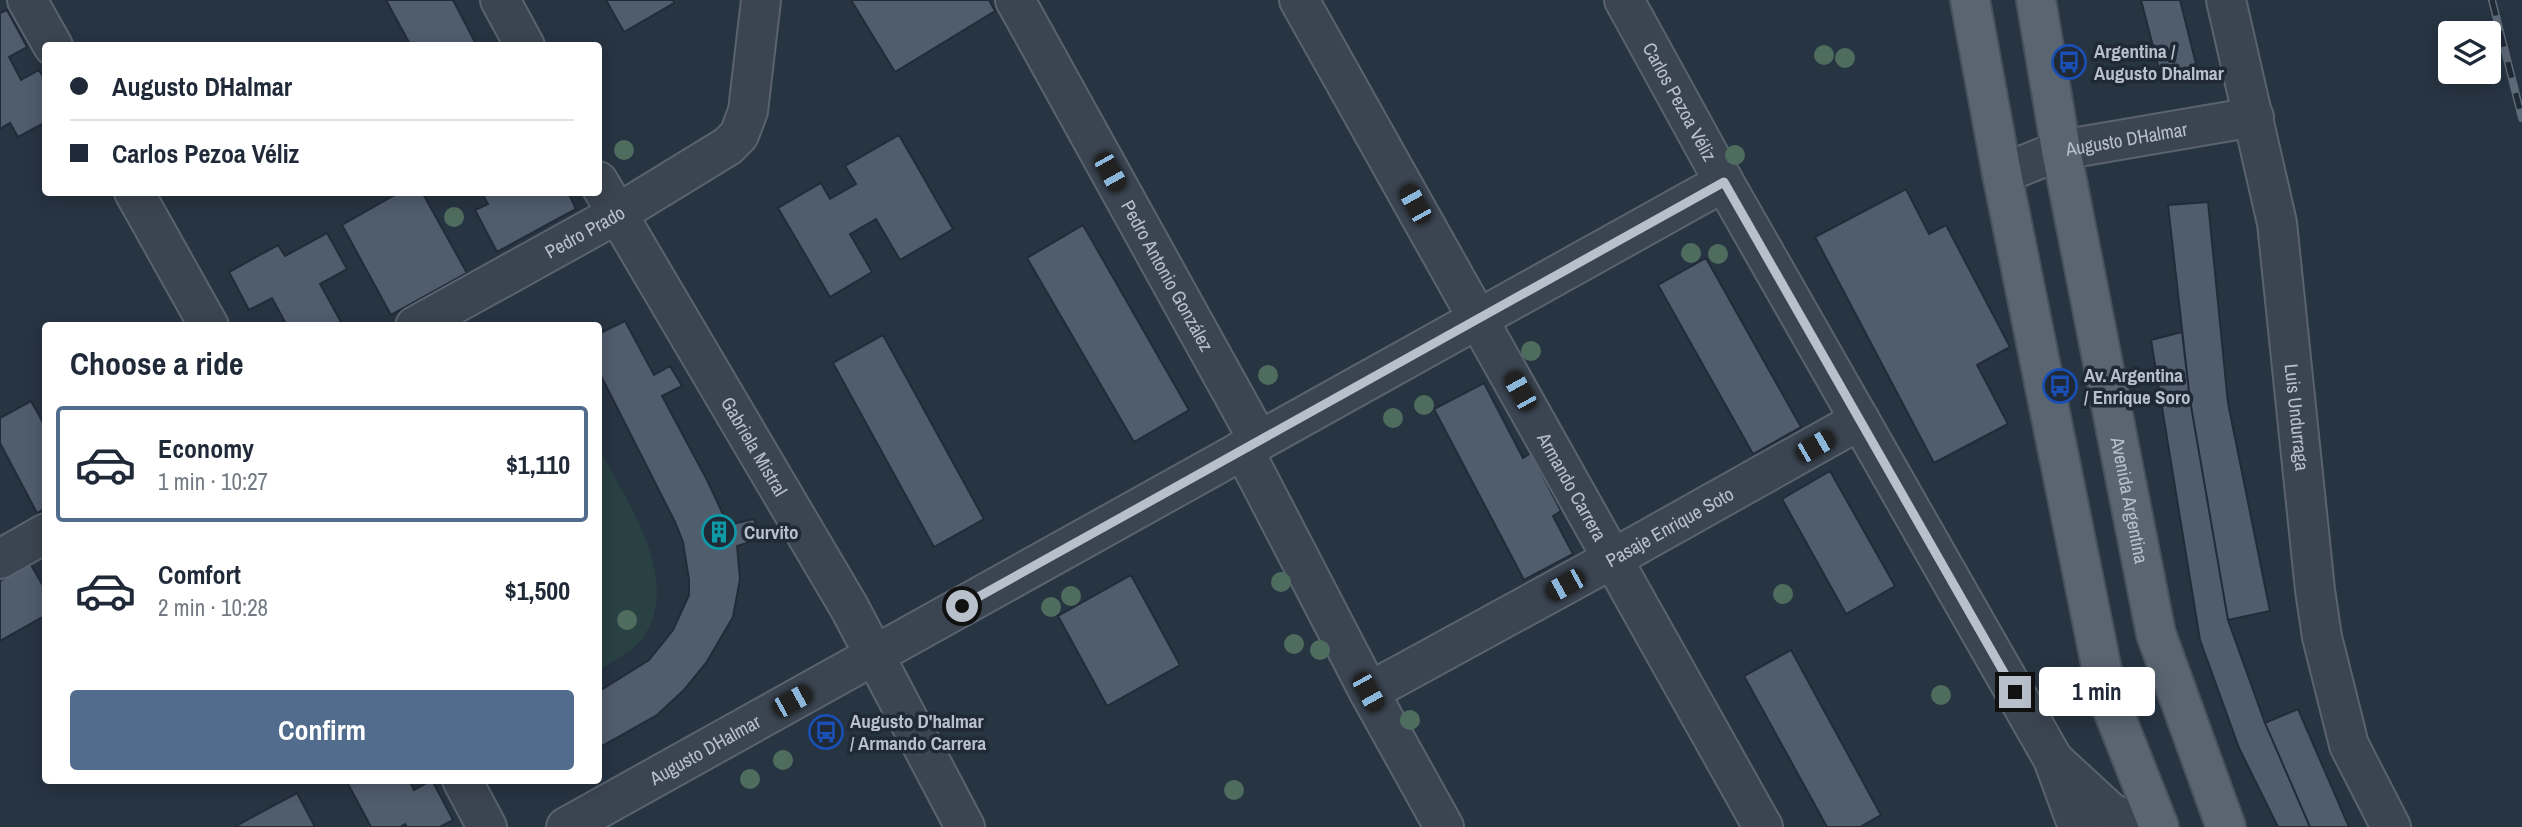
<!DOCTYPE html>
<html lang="en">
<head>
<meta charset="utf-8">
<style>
  body { margin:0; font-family:"Archivo Narrow",sans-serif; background:#f6f6f7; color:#1f2937; height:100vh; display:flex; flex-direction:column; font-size:26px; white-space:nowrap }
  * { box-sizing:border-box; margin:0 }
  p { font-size:23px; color:#747a83 }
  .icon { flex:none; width:38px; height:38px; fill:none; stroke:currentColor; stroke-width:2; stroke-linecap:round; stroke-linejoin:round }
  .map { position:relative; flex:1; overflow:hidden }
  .side { position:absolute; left:42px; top:322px; width:560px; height:462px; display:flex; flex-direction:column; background:#fff; border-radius:7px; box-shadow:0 4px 18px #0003 }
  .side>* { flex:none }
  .guide { position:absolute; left:42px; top:42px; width:560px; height:154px; border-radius:7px; box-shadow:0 4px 18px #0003; display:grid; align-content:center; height:154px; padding:0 28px; background:#fff }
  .fabs { position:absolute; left:2438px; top:21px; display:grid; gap:14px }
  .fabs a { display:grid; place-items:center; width:63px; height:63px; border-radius:7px; background:#fff; box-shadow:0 4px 18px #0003; font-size:35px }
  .end { position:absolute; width:32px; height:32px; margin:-16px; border:9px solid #b8c0cb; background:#111; box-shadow:0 0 0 4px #111 }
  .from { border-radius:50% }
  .bubble { position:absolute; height:49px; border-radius:7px; background:#fff; box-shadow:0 4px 18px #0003; font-size:23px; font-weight:800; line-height:49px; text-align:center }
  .car { position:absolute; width:21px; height:42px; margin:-21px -10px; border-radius:9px; box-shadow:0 0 5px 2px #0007; background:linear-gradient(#222 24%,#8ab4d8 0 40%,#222 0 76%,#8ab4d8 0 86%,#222 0) }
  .guide b { display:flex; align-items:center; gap:24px; height:66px; font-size:26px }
  .guide b+b { border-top:2px solid #e0e1e3 }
  .guide i { width:18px; height:18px; background:#1f2937 }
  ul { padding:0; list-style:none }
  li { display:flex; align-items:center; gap:21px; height:116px; margin:0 14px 10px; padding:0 14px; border:4px solid transparent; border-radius:7px }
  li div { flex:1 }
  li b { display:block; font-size:26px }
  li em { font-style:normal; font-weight:800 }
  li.active { border-color:#526c8d }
  li>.icon { width:63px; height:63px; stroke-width:1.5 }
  h2 { padding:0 28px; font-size:32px; line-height:84px }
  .cta { display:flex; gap:14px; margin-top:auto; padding:14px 28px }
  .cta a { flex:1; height:80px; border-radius:7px; background:#526c8d; color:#fff; font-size:28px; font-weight:800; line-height:80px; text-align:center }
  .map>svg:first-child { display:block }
  .green { fill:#294143 }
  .building { fill:#505d6d; stroke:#222c39; stroke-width:2 }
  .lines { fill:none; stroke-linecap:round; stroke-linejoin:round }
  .minor-casing { stroke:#59636f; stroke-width:42 }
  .major-casing { stroke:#48515e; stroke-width:42 }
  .minor { stroke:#3b4551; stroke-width:38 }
  .major { stroke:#596571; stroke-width:38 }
  .rail-casing { stroke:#5d6a78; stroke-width:8 }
  .rail { stroke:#202a37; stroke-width:5; stroke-dasharray:16; stroke-linecap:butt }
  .tree { fill:#4f6d5f }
  .route { stroke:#b8c0cb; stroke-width:9 }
  .labels { text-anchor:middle; stroke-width:7; stroke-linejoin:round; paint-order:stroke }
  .poi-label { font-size:19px; font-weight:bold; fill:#b8c0cb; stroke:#202a37; text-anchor:start }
  .street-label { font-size:19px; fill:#b8c0cb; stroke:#202a37 }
</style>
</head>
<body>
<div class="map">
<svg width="2522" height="827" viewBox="0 0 2522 827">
  <rect width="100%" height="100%" fill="#273442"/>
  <path class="green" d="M599,448C626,501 684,581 642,639C633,651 612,661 599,671Z"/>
  <path class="building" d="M386,0H453L477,46H411Z
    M606,0H673L674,3L624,32Z
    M851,0H989L995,11L895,72Z
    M2141,0H2180L2198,72L2162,81Z
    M7,10L27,47L9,57L21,80L39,70L46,82V122L18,137L10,123L0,129V13Z
    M899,135L953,229L900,260L876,219L850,234L872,272L830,297L778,208L821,183L830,199L856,184L845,166Z
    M1906,189L1929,234L1946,225L2010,347L1977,365L2008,424L1934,463L1815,237Z
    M400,192H422L467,273L391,315L342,225Z
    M481,192H568L576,209L497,252L475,210L488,204Z
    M2208,202L2228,403L2270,611L2228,620L2190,400L2168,205Z
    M1083,225L1189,410L1134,442L1027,258Z
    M327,233L347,269L320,284L341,322L333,326H279L285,322L272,298L249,310L229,272L278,245L285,256Z
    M1706,258L1801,427L1753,454L1658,285Z
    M625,321L654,375L670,366L682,386L662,396L707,480L728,525L754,519L761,539L737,546L740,579L733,617L706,663L684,690L657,715L602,746L598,740V692L649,660L673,630L689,595V580L683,542L675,522L598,370V334Z
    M2182,332L2190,400L2228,620L2265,723L2310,827H2278L2239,748L2200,640L2151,340Z
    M883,335L984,519L934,547L833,363Z
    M1484,383L1523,458L1531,453L1561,511L1553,516L1573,554L1524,580L1434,409Z
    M31,401L46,428V508L37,513L0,443V418Z
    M1830,471L1895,586L1846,614L1782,499Z
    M30,563L46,591V615L0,641V581Z
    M1131,575L1180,665L1107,706L1058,616Z
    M1791,650L1881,815L1860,827H1827L1744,676Z
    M2298,709L2349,827H2310L2265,723Z
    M346,780H409L414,790L432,780L453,820L440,827H407L405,824L400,827H371Z
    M297,793L315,827H234Z"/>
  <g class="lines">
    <g class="minor-casing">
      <g id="minor">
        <path d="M27,0L53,46"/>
        <path d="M500,0L525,46"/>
        <path id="s1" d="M1015,0L1259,441"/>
        <path id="s2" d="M1299,0L1763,827"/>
        <path id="s3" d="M1624,0L1724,182L2053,759L2078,827"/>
        <path id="s4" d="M2226,0L2277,223L2315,590L2322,637L2349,745L2391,827"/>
        <path id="s5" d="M2002,174L2061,150L2254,117"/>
        <path id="s6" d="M598,181L849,607L965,827"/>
        <path d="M134,192L209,326"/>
        <path id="s7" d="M415,326L617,214L728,146L739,135L748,111L761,0"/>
        <path d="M1243,449L1369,692L1444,827"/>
        <path d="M0,559L46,533"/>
        <path id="s8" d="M1369,692L1614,558L1860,420"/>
        <path d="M2057,763L2110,812L2141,827"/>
        <path d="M462,780L487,827"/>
        <path id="s9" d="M566,827L1724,182"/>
      </g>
    </g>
    <g class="major-casing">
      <g id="major">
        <path d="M1970,0L2002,174L2107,695L2159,827"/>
        <path id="s10" d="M2036,0L2061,150L2156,634L2226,827"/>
      </g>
    </g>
    <use href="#minor" class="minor"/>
    <use href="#major" class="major"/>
    <g class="rail-casing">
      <path id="rail" d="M2492,0L2522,118"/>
    </g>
    <use href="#rail" class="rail"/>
  </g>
  <g class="tree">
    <circle cx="1824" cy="55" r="10"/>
    <circle cx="1845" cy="58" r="10"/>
    <circle cx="624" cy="150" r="10"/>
    <circle cx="1735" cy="155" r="10"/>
    <circle cx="454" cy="217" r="10"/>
    <circle cx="1691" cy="253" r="10"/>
    <circle cx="1718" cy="254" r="10"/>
    <circle cx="1531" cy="351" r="10"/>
    <circle cx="1268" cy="375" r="10"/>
    <circle cx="1424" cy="405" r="10"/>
    <circle cx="1393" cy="418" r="10"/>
    <circle cx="1281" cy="582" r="10"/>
    <circle cx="1783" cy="594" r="10"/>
    <circle cx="1071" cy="596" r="10"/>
    <circle cx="1051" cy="607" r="10"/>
    <circle cx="627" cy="620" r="10"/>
    <circle cx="1294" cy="644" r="10"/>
    <circle cx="1320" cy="650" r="10"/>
    <circle cx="1941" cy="695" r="10"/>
    <circle cx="1410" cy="720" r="10"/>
    <circle cx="783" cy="760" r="10"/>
    <circle cx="750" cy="779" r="10"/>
    <circle cx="1234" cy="790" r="10"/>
  </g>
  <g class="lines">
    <path class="route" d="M962,606L1724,182L2015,692"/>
  </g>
  <defs>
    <g id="bus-ring" transform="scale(1.75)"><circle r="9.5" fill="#202a37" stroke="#1a4fb4" stroke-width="1.5"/><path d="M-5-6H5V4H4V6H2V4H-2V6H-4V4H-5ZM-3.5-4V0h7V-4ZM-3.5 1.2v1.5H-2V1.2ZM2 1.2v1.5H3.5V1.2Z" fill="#1a4fb4"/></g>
    <g id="building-ring" transform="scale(1.75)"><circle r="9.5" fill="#202a37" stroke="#0f9aa8" stroke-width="1.5"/><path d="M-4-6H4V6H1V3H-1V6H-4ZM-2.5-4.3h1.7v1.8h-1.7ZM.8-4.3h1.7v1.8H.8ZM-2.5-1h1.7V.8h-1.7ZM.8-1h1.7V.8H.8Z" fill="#0f9aa8"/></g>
  </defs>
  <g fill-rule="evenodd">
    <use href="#bus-ring" x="2069" y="62"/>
    <use href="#bus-ring" x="2060" y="386"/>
    <use href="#building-ring" x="719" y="532"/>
    <use href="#bus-ring" x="826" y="732"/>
  </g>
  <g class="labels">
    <g class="poi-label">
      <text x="2094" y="58">Argentina /<tspan x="2094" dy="22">Augusto Dhalmar</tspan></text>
      <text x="2084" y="382">Av. Argentina<tspan x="2084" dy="22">/ Enrique Soro</tspan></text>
      <text x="744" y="539">Curvito</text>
      <text x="850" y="728">Augusto D'halmar<tspan x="850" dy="22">/ Armando Carrera</tspan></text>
    </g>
    <g class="street-label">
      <text dy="7" stroke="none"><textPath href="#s3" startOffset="116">Carlos Pezoa Véliz</textPath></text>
      <text dy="7" stroke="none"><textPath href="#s5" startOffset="130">Augusto D´Halmar</textPath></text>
      <text dy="7" stroke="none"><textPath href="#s7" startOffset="194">Pedro Prado</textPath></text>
      <text dy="7" stroke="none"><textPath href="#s1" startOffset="315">Pedro Antonio González</textPath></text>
      <text dy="7" stroke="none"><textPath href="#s4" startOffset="424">Luis Undurraga</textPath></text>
      <text dy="7" stroke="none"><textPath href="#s6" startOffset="308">Gabriela Mistral</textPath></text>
      <text dy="7" stroke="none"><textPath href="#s2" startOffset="558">Armando Carrera</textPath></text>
      <text dy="7" stroke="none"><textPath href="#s10" startOffset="509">Avenida Argentina</textPath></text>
      <text dy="7" stroke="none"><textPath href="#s8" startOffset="343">Pasaje Enrique Soto</textPath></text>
      <text dy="7" stroke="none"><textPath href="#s9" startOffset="159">Augusto D´Halmar</textPath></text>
    </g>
  </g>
</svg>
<div class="fabs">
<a><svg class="icon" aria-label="layers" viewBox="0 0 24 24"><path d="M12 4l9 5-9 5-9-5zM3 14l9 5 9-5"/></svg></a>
</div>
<i class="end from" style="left:962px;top:606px"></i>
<i class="end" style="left:2015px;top:692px"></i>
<div class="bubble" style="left:2039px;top:667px;width:116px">1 min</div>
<i class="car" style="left:1110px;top:172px;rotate:151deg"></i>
<i class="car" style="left:1415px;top:204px;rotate:331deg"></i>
<i class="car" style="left:1520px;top:391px;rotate:331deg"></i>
<i class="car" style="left:1815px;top:446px;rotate:60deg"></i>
<i class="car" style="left:1565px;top:585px;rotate:241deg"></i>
<i class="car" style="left:1368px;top:692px;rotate:151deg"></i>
<i class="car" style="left:792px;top:701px;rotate:61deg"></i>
<div class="guide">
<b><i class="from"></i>Augusto D´Halmar</b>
<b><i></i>Carlos Pezoa Véliz</b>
</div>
<section class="side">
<h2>Choose a ride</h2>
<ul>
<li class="active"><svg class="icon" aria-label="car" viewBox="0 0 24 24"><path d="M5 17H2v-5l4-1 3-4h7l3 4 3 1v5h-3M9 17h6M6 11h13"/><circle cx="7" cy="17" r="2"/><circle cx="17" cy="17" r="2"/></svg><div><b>Economy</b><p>1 min · 10:27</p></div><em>$1,110</em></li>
<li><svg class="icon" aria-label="car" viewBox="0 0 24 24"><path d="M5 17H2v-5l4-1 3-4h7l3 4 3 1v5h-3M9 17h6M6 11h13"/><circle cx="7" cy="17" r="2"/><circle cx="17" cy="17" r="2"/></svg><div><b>Comfort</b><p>2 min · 10:28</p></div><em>$1,500</em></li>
</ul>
<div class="cta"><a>Confirm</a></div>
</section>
</div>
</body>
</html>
